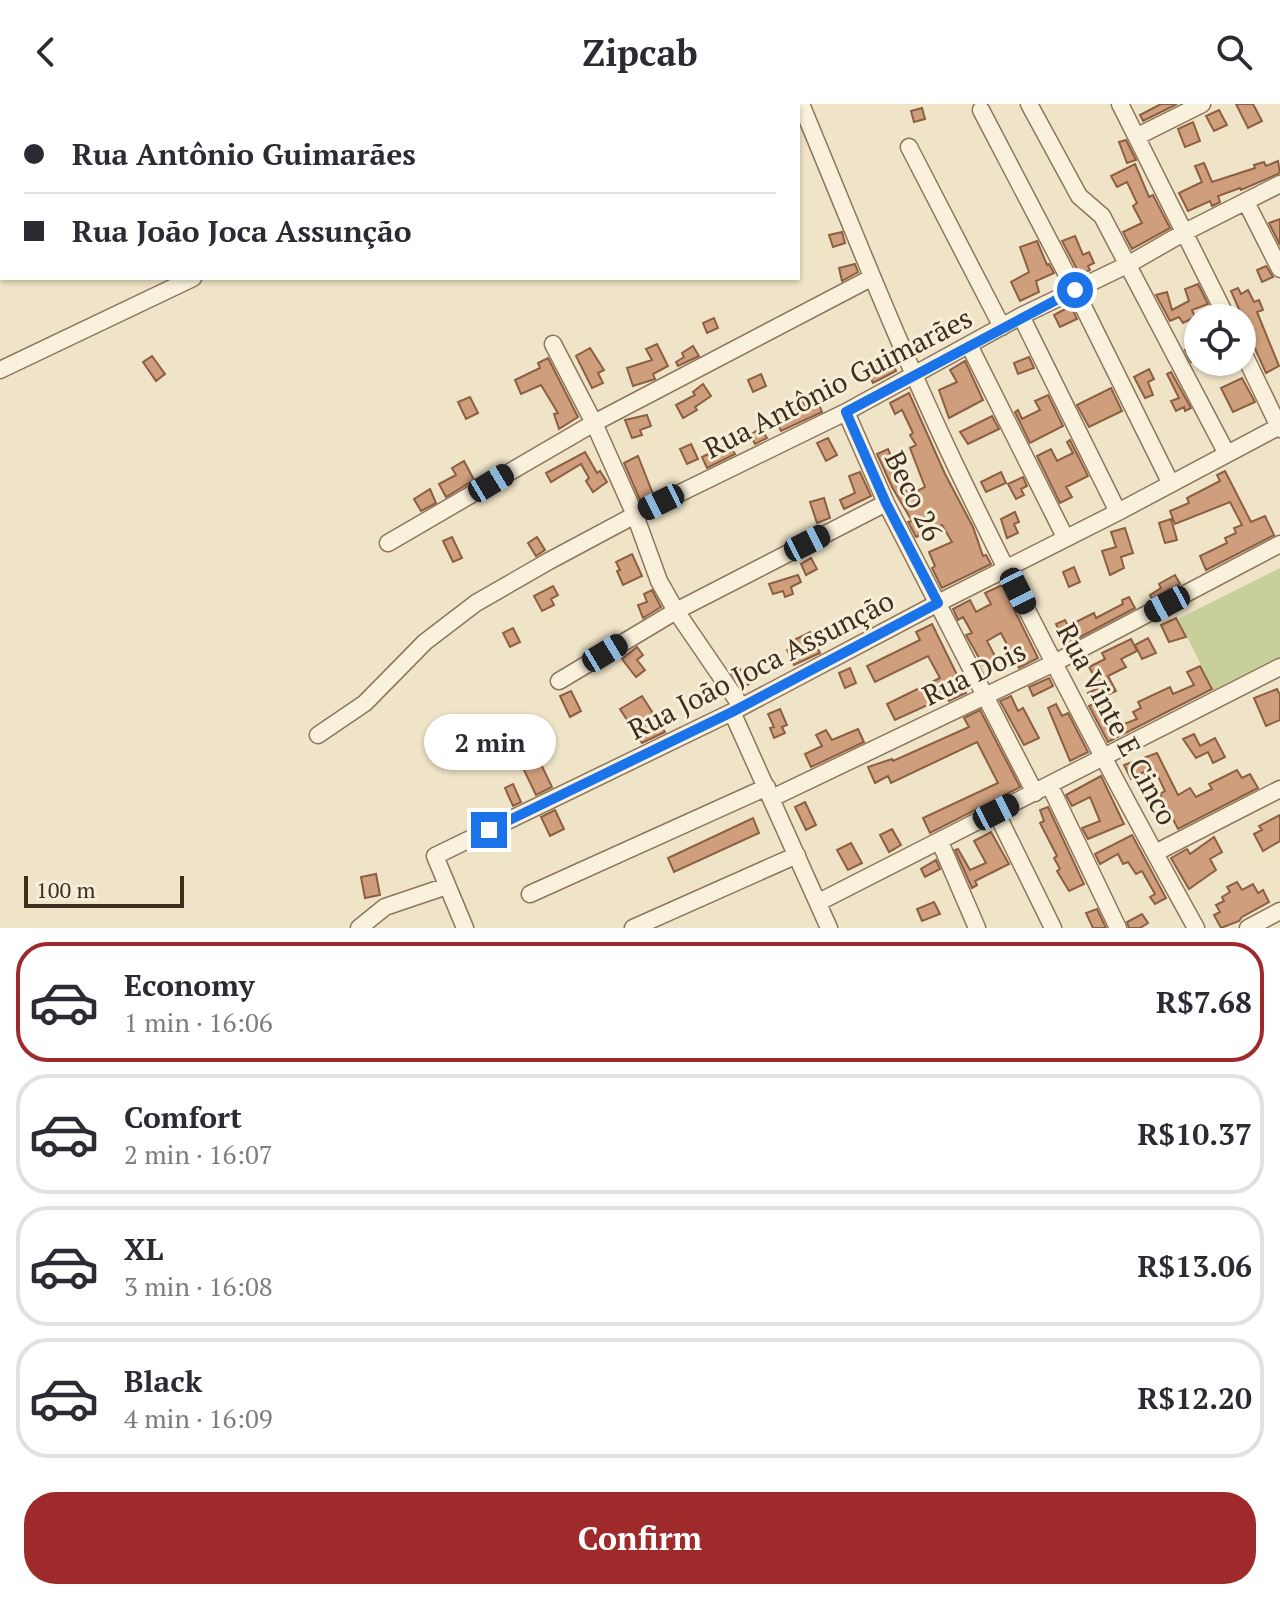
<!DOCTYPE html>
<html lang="en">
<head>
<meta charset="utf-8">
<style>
  body { margin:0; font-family:"PT Serif",serif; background:#f2f2f3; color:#2b2b33; height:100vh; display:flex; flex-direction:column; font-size:30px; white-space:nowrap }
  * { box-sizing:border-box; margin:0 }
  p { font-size:26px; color:#7c7c81 }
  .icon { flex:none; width:44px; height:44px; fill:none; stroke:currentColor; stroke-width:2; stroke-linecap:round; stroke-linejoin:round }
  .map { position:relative; height:824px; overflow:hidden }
  .side { display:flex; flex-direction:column; background:#fff; flex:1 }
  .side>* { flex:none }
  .top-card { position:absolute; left:0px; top:0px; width:800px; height:176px; box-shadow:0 2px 6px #0004; display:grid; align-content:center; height:176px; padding:0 24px; background:#fff }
  .tools { position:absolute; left:1184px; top:200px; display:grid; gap:16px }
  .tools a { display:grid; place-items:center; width:72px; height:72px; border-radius:50%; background:#fff; box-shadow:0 2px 6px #0004; font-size:40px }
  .scale { position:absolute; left:24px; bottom:20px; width:160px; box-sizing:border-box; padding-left:8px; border:4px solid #3d2e20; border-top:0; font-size:22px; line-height:28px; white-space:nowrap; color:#3d2e20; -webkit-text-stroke:6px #f7eed8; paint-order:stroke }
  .end { position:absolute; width:36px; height:36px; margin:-18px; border:10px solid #1a73e8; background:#fff; box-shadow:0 0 0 4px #fff }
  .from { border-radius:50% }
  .bubble { position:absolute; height:56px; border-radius:28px; background:#fff; box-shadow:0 2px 6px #0004; font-size:26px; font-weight:700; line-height:56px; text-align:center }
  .car { position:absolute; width:24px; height:48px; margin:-24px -12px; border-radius:10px; box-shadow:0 0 6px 2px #0007; background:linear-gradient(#222 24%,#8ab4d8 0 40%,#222 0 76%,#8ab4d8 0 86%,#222 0) }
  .top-card b { display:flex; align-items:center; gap:28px; height:76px; font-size:30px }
  .top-card b+b { border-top:2px solid #e1e1e2 }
  .top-card i { width:20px; height:20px; background:#2b2b33 }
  ul { padding:14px 0 0; list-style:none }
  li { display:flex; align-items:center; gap:24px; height:120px; margin:0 16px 12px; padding:0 8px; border:4px solid #e1e1e2; border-radius:32px }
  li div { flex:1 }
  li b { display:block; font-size:30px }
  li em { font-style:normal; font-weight:700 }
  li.active { border-color:#9e2a2b }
  li>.icon { width:72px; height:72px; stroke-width:1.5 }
  .button { display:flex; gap:16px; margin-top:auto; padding:16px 24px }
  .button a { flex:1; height:92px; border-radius:32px; background:#9e2a2b; color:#fff; font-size:32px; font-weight:700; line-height:92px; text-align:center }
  header { display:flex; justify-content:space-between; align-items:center; height:104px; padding:0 24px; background:#fff; font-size:36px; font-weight:700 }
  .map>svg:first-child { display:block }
  .green { fill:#c9cf9b }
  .building { fill:#cf9f7d; stroke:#8d5f41; stroke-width:2 }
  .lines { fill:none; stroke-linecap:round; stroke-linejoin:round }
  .minor-casing { stroke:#8d765c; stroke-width:19 }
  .minor { stroke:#faf1dc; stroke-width:16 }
  .route { stroke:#1a73e8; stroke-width:10 }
  .labels { text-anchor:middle; stroke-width:6; stroke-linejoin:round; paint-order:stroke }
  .street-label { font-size:28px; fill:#3d2e20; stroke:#f7eed8 }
</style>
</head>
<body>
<header><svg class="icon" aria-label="back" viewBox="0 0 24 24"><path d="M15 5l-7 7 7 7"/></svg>Zipcab<svg class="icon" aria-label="search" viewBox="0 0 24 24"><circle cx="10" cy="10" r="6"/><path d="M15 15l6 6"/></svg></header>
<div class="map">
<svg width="1280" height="824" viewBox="0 0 1280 824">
  <rect width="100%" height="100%" fill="#f0e4c8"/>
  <path class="green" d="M1280,464V557L1215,589L1178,515Z"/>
  <path class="building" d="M1161,0H1177L1143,17L1140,11Z
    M1236,0H1253L1262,17L1248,24Z
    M922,4L925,15L914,18L911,7Z
    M1219,6L1227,21L1214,27L1206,12Z
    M1193,18L1200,37L1185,43L1178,25Z
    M1126,36L1136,56L1127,59L1119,38Z
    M1278,57L1280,69L1241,86L1240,84L1218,92L1220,98L1212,102L1210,97L1188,107L1179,89L1202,78L1195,62L1204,59L1212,78L1255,64L1254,61L1264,58L1266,62Z
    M1135,60L1149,93L1153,91L1170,124L1132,145L1123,128L1142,119L1133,102L1137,99L1127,78L1117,83L1111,72Z
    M1280,115V141L1269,119Z
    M842,128L845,139L833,143L829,131Z
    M1075,132L1083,151L1089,148L1094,159L1088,162L1090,166L1080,171L1062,137Z
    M1037,137L1047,161L1049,160L1054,169L1036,177L1039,188L1020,197L1011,178L1029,168L1020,143Z
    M855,160L858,168L842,177L839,164Z
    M1266,162L1273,173L1262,178L1257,166Z
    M1198,180L1208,200L1192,206L1195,213L1183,219L1179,213L1170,217L1156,191L1167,188L1172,206L1189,197L1185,185Z
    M1238,184L1241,190L1248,186L1254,198L1259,196L1263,206L1257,208L1279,262L1266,269L1247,227L1242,229V212L1231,187Z
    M1071,202L1077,215L1060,223L1054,211Z
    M714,214L718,224L707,229L703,219Z
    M657,240L668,262L653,270L655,275L633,282L627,264L652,256L646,245Z
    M1198,240V254L1191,258L1185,246Z
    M693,242L699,252L678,262L676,258L684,253L682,249Z
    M590,244L604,266L598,269L603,279L592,284L576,252Z
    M152,252L165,270L156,277L143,258Z
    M1029,253L1034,264L1018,270L1014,259Z
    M548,254L578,313L559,325L554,310L558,309L541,281L521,290L515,276L540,264L538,259Z
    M965,257L983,296L949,314L939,286L957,278L950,266Z
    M893,259L896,267L873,279L867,267L876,262L878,266Z
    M1149,265L1154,275L1148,278L1153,291L1145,294L1134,273Z
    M1171,268L1191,304L1185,307L1184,303L1176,307L1171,297L1179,294L1167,270Z
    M761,270L766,282L753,288L748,276Z
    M1242,274L1255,298L1233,308L1221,284Z
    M703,280L711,292L695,303L697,306L683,314L676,301L695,291L693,288Z
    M1111,284L1122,307L1089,323L1077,301Z
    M909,289L945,370L973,423L983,452L986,451L991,460L942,484L932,464L935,462L929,448L952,438L942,421L916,433L908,418L912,417L892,383L877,350L888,345L908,392L925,383L910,344L916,341L910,331L913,329L902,306L895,310L890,299Z
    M815,290L822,308L781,327L772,308L781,304L785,311L804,301L801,295Z
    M1048,291L1063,322L1030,339L1015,308L1018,306L1022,315L1040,306L1035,297Z
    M470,293L478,309L466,315L458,298Z
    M647,311L651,322L640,326L642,331L632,334L625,316Z
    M992,312L999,325L968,340L960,328Z
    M761,324L767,334L755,340L750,331Z
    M828,334L837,351L826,357L817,339Z
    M1070,336L1088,372L1066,383L1072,393L1060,399L1037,352L1051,345L1057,357L1073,349L1067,338Z
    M691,340L698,355L687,360L680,345Z
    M729,340L735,350L707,364L702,353Z
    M585,348L597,369L600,367L607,378L593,388L586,377L589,374L581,360L551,378L546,369Z
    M638,352L653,390L640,396L624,359Z
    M464,357L474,376L446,393L439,380L456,371L452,364Z
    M1225,367L1251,418L1265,412L1274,431L1206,466L1200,452L1227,439L1225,434L1236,429L1234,424L1242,421L1230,398L1175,420L1170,407L1189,399L1187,394L1220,377L1217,371Z
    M860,368L871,392L844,405L840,396L855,389L849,372Z
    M1001,368L1006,379L986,388L981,378Z
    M1023,373L1027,382L1021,385L1024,391L1016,395L1008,380Z
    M430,385L436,399L421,407L414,395Z
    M824,394L830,414L817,419L810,398Z
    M1015,408L1019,418L1014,420L1018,429L1007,434L1001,415Z
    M1171,415L1177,436L1165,439L1159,419Z
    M1125,424L1133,449L1121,453L1124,464L1110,471L1102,447L1116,443L1111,428Z
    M452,433L462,454L453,458L443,437Z
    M537,433L545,446L536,452L528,439Z
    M632,450L642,472L623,481L617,467L620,466L616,458Z
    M811,454L817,465L806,471L801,460Z
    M1074,463L1080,478L1069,483L1063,468Z
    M798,471L801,478L791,483L793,490L785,493L783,487L773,490L769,480Z
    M1175,471L1180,480L1152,495L1150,491L1161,484L1159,480Z
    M1002,481L1038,554L1019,564L1001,529L987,537L996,554L983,561L966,531L972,529L963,513L958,516L953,505L970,496L976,508L991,500L985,489Z
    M553,482L558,491L551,495L554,501L542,507L534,492Z
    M652,486L661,503L643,514L638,501L647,498L644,490Z
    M1129,493L1135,504L1065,541L1056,520L1065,516L1068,522L1094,509L1096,514L1123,500L1122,496Z
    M1176,514L1186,533L1169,538L1161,521Z
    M932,520L966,589L949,597L947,592L895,616L887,600L940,574L928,552L875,578L867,562L920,536L916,528Z
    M513,524L520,538L510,543L503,529Z
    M810,528L820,549L794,561L787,546L796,541L794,536Z
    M1148,534L1156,549L1142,555L1135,541Z
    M1131,535L1137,547L1121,555L1126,563L1108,572L1116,587L1093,598L1088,589L1100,583L1089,563L1105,555L1102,549Z
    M637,543L643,551L637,556L645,566L636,573L622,555Z
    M1200,562L1212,585L1108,638L1089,602L1099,597L1114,624L1137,615L1133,608L1141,604L1138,598L1170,583L1173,590L1194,581L1187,568Z
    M850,564L856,579L845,584L839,569Z
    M740,565L749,580L742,584L732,570Z
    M1049,574L1053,582L1033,592L1029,583Z
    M1277,585L1280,591V616L1266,622L1254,594Z
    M571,587L581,607L570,613L560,592Z
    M642,592L665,628L642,639L620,605Z
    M1011,592L1018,607L1023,604L1039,634L1024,641L1000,597Z
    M1056,600L1062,612L1068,609L1088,648L1070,657L1048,604Z
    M780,605L787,621L782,623L785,629L774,634L770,624L774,623L768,610Z
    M980,606L1020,683L930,729L923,714L998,679L977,638L891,679L888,672L875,679L868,663L892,655L893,657L969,623L964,614Z
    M858,625L864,638L811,663L805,650L822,642L816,631L826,626L832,636Z
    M1194,630L1200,642L1215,634L1225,653L1213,659L1208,648L1196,654L1183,635Z
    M1157,649L1178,691L1190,684L1196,693L1212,685L1209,680L1237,666L1242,674L1250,670L1258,684L1178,725L1160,690L1165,687L1156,668L1146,673L1144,668L1131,675L1124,661Z
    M539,656L552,683L536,691L523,664Z
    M1101,672L1124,720L1088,735L1082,724L1100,717L1090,693L1072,702L1066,691Z
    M513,680L521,698L513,702L505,684Z
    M805,698L816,721L806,726L795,703Z
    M1048,703L1084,780L1069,787L1057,767L1060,765L1054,754L1057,752L1040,719L1044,717L1040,706Z
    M555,706L564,725L550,732L541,713Z
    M1280,711V737L1263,747L1254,730L1262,726L1259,722Z
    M753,714L759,729L674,768L668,754Z
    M892,725L901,741L889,748L880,731Z
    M991,728L1009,760L975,777L977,781L972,784L955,746L958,745L970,766L986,759L974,737Z
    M1132,731L1166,794L1155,800L1150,793L1155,790L1142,767L1136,770L1128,758L1123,760L1118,750L1100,760L1095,750Z
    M1214,733L1222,748L1210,755L1216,766L1189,785L1171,754L1187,745L1190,750Z
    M851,739L862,759L848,766L837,746Z
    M936,756L940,765L925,773L921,765Z
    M376,770L380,791L365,794L361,773Z
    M1237,778L1242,786L1253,780L1258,789L1263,786L1269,798L1242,813L1239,817L1221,824L1214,811L1220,808L1216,801L1224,797L1222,793L1230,788L1227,783Z
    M934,798L940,810L922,817L917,805Z
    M1097,805L1106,824H1093L1086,809Z
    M1142,810L1148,819L1140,824H1129L1127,818Z"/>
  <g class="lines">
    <g class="minor-casing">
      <path id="minor" d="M75,0V2
        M429,0L430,2
        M801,0C853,125 902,251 961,373C1035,526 1114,676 1196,824
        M1029,0L1079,92L1102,112L1227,350
        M1120,0L1227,214
        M552,2L556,0
        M981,6L1075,186L1171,380
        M1138,32L1202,0
        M909,43L1002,223
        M1246,98L1280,165
        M0,118H2
        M1021,212L1118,408
        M553,240L594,319L635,411L659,477L676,507L741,602
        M969,241L1065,433
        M1242,246L1280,325
        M0,266L193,174
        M846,308L886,399L1035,689
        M388,439L594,319L871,174
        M559,577L676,507L886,399
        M732,608L829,824
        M318,631L365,599L425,538L476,499L549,457L635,411L846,308L1021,212L1129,160L1185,128L1280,80
        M1050,682L1118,824
        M772,694L1054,559L1280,440
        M996,708L1053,824
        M940,738L977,824
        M1155,749L1280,685
        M530,790L767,683
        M819,798L1280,563
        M359,824L385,803L447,782
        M465,824L435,752L732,608L938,499L1118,408L1280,322
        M633,824L797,751
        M1248,824L1280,807"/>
    </g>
    <use href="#minor" class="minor"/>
  </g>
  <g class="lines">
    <path class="route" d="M489,726L732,608L938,499L886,399L846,308L1075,186"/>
  </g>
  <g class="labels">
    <g class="street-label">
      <text transform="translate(838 279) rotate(-27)" y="10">Rua Antônio Guimarães</text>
      <text transform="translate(914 392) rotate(64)" y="10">Beco 26</text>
      <text transform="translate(761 561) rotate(-27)" y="10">Rua João Joca Assunção</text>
      <text transform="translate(974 569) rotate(-26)" y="10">Rua Dois</text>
      <text transform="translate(1117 620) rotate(62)" y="10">Rua Vinte E Cinco</text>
    </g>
  </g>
</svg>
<div class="tools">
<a><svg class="icon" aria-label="locate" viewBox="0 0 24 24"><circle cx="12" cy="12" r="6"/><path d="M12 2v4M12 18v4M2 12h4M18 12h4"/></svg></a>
</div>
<div class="scale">100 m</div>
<i class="end from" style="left:1075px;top:186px"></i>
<i class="end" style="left:489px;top:726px"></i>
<div class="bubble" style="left:424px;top:610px;width:132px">2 min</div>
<i class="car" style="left:491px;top:379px;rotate:59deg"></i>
<i class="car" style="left:661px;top:398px;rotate:244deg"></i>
<i class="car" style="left:807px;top:439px;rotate:63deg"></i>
<i class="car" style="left:1018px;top:487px;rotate:153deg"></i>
<i class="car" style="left:1167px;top:500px;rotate:242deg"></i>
<i class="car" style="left:605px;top:549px;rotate:59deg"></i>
<i class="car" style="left:996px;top:708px;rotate:63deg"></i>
<div class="top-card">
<b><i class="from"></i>Rua Antônio Guimarães</b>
<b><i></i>Rua João Joca Assunção</b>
</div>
</div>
<section class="side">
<ul>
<li class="active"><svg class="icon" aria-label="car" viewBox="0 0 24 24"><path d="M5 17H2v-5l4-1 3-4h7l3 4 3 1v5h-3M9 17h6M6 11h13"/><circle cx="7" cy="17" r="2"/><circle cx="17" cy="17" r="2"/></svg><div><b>Economy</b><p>1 min · 16:06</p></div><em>R$7.68</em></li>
<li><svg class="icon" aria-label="car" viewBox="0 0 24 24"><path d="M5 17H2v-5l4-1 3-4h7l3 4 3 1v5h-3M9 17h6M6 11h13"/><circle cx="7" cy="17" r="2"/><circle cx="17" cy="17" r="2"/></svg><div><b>Comfort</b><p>2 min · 16:07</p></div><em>R$10.37</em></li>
<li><svg class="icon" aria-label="car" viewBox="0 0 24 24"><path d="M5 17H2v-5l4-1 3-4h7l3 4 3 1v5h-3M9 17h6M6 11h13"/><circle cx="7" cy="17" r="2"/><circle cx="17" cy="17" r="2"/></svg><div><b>XL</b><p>3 min · 16:08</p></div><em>R$13.06</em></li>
<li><svg class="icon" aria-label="car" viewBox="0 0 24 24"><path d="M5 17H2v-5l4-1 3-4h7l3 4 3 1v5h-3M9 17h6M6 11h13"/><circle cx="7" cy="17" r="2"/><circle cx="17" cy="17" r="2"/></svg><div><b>Black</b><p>4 min · 16:09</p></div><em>R$12.20</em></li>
</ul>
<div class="button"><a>Confirm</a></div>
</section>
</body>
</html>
